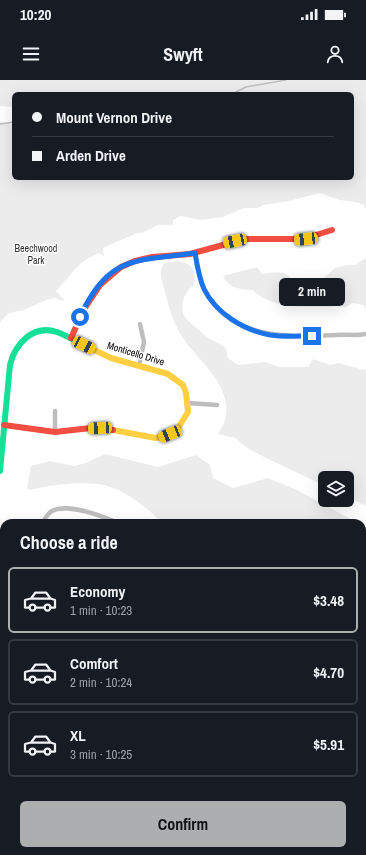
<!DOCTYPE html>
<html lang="en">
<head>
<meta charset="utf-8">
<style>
  body { margin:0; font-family:"Archivo Narrow",sans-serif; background:#20242c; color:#f1f3f6; height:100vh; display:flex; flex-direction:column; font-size:15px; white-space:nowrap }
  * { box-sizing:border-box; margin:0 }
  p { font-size:13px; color:#9ea1a6 }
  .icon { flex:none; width:22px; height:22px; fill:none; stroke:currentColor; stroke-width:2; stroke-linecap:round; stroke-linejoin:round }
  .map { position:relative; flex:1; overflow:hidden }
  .drawer { position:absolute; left:0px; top:439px; width:366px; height:336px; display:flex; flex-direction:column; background:#171b24; border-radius:12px 12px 0 0; box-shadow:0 4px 16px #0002 }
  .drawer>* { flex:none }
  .top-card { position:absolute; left:12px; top:12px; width:342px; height:88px; border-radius:6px; box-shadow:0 4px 16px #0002; display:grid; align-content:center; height:88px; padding:0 20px; background:#171b24 }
  .tools { position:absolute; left:318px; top:391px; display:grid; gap:8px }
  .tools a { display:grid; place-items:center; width:36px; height:36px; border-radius:6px; background:#171b24; box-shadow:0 4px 16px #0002; font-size:20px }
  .end { position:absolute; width:18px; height:18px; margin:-9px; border:5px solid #1a73e8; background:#fff; box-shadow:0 0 0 2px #fff }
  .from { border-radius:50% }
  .bubble { position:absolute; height:28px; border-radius:6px; background:#171b24; box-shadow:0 4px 16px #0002; font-size:13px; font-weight:700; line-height:28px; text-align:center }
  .car { position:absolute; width:12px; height:24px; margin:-12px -6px; border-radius:5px; box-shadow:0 0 3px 1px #0007; background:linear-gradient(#f5c518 24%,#345 0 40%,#f5c518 0 76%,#345 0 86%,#f5c518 0) }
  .top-card b { display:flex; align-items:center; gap:14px; height:38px; font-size:15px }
  .top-card b+b { border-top:1px solid #363941 }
  .top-card i { width:10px; height:10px; background:#f1f3f6 }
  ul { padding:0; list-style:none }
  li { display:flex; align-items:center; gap:12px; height:66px; margin:0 8px 6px; padding:0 12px; border:2px solid #363941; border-radius:6px }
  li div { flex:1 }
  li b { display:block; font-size:15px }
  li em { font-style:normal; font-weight:700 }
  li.active { border-color:#adaeaf }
  li>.icon { width:36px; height:36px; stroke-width:1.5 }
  h2 { padding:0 20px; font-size:18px; line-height:48px }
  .cta { display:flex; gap:8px; margin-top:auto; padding:8px 20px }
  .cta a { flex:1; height:46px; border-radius:6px; background:#adaeaf; color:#111; font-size:16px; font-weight:700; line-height:46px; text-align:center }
  .status { display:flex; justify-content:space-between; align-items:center; height:28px; padding:0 20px; background:#171b24; direction:ltr }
  .status svg { height:11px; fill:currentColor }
  header { display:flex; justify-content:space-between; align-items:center; height:52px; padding:0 20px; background:#171b24; font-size:18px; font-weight:700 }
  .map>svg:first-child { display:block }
  .green { fill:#ececec }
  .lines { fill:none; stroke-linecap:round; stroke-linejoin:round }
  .stream { stroke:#bfbfbf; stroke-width:1.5 }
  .street { stroke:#bebebe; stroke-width:4.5 }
  .fast { stroke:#16e098; stroke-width:6 }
  .slow { stroke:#ffcf43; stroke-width:6 }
  .jam { stroke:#f24e42; stroke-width:6 }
  .route { stroke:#1a73e8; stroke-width:5 }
  .labels { text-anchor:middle; stroke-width:3; stroke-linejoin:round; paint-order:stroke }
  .park-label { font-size:10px; fill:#333; stroke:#fff }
  .street-label { font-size:10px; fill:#000; stroke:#fff }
</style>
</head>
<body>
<div class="status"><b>10:20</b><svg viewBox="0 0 49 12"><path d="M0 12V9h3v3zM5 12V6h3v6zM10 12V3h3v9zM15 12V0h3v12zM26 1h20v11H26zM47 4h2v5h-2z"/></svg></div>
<header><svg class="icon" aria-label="menu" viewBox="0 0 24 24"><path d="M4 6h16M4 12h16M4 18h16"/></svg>Swyft<svg class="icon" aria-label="person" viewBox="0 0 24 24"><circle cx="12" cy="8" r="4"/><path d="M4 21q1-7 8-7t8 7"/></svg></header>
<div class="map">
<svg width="366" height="775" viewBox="0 0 366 775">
  <rect width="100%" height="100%" fill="#fff"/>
  <path class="green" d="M0,0H366V129L364,125L355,122L339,120L320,113L289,121L263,125L258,128H244L223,137L200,140L181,136L173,140V145H158L142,153H137L103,168L104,176L99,173L87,179L81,183L56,211L64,220L63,221L55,218L46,220L24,230L9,233L0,242V42L14,44V98H352V14H14V27L0,26Z
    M366,178V229L364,225L352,223L346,227L337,226C311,227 271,230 253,210C242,210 228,208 223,196L257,187L262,194C274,192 291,188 292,206L297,208L324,198L335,188L346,185H355Z
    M178,181C194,184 196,190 194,205C185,212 179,224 184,236C186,240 205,255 210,259C215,262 222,264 226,269C227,271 227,275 228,278L238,285L265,282L279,287H308L313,279L330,285L339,283L364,290L366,289V426L347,416V398H325V406L266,378L247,368L235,358L218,354C220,350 224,345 225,340C234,305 197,281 181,255C173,242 169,227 165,212C162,201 158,193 164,183Z
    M105,374L158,387L196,375L210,385L213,398L233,408L268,398L295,409L358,443H163C147,428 121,406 98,404C76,402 51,405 30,410L27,408L31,386L50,381L74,386L86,383Z
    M362,445L366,447V566L362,564Z
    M362,571L366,574V606L362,607L364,598Z
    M0,592L4,594V647H0Z
    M4,717V771H362V729L366,731V775H0V718Z"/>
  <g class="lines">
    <path class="stream" d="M232,14L246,7L286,0
      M0,44L14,42
      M362,503L366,505
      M0,611L4,612
      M200,771L213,775
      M153,775L169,771"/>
    <path class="street" d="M195,173C197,185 199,198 204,209C229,259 288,258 335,255C345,254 356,256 366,254
      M139,286L144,262L140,244
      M188,323L217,325
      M55,352V331
      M42,443C45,439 48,433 52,431C68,423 102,436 118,443
      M0,452H4
      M0,512L4,515
      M0,583L4,585
      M0,681L4,680"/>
    <path class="fast" d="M0,391L10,285C15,264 33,244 57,252C67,256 78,262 88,267"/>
    <path class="slow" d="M88,267L111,278L168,294L183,305L186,313L188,332L178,348L171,354L156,358L113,350"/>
    <path class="jam" d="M71,258L84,229L100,205L121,187L135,181L152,177L190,174L245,159H303L332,150
      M4,345L55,352L100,347L113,350
      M362,723L366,725"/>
  </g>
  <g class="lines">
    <path class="route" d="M80,237C108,175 136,181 195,173C197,185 199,198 204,209C216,233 243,250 270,255C283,257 299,256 312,256"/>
  </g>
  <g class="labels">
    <g class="park-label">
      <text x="36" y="172">Beechwood<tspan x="36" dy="12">Park</tspan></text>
    </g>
    <g class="street-label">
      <text transform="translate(136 273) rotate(17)" y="4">Monticello Drive</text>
    </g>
  </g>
</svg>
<div class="tools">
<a><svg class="icon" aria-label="layers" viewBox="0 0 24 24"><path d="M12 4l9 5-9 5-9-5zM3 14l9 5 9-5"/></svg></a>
</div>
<i class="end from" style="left:80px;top:237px"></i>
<i class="end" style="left:312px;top:256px"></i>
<div class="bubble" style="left:279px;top:198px;width:66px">2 min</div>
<i class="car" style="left:306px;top:159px;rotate:264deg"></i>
<i class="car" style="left:235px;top:161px;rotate:258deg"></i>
<i class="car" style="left:84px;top:265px;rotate:116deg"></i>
<i class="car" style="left:100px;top:348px;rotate:267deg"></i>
<i class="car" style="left:170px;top:354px;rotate:248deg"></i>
<div class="top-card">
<b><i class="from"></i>Mount Vernon Drive</b>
<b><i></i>Arden Drive</b>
</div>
<section class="drawer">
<h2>Choose a ride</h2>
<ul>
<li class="active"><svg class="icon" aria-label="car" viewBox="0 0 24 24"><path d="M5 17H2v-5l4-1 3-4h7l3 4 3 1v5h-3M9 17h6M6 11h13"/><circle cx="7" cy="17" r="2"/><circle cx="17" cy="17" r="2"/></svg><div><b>Economy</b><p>1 min · 10:23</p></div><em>$3.48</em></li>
<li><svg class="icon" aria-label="car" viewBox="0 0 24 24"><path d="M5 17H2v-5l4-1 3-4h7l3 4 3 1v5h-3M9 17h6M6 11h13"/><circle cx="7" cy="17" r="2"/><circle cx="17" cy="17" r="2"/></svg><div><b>Comfort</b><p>2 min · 10:24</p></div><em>$4.70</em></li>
<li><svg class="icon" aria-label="car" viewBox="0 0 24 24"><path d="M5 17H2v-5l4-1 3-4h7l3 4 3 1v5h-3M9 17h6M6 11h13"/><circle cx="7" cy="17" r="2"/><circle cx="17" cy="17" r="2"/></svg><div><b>XL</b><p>3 min · 10:25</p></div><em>$5.91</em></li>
</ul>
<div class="cta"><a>Confirm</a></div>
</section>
</div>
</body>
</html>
